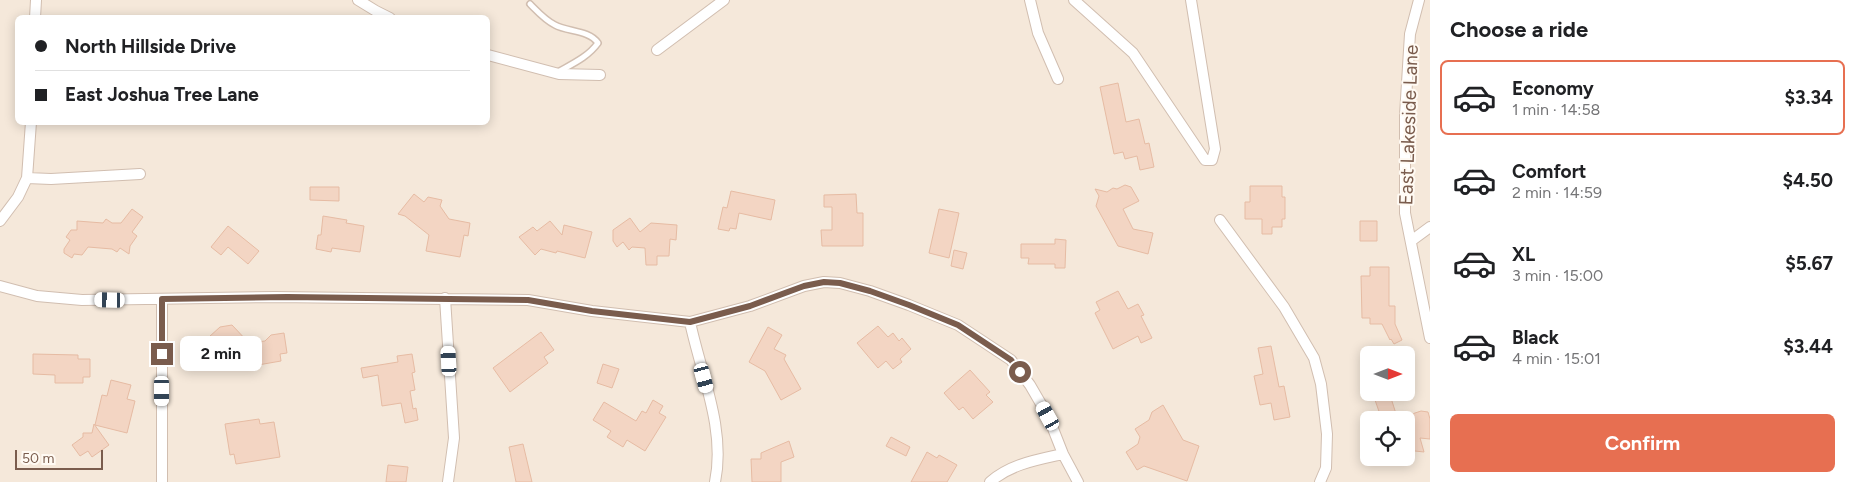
<!DOCTYPE html>
<html lang="en">
<head>
<meta charset="utf-8">
<style>
  body { margin:0; font-family:Figtree,sans-serif; background:#f2f2f2; color:#202124; height:100vh; display:flex; flex-direction:column; font-size:19px; white-space:nowrap }
  * { box-sizing:border-box; margin:0 }
  p { font-size:16px; color:#757577 }
  .icon { flex:none; width:28px; height:28px; fill:none; stroke:currentColor; stroke-width:2; stroke-linecap:round; stroke-linejoin:round }
  .map { position:relative; flex:1; overflow:hidden }
  .side { display:flex; flex-direction:column; background:#fff; width:425px }
  .side>* { flex:none }
  .hud { position:absolute; left:15px; top:15px; width:475px; height:110px; border-radius:8px; box-shadow:0 2px 12px #0003; display:grid; align-content:center; height:110px; padding:0 20px; background:#fff }
  .needle { width:32px; rotate:90deg }
  .fabs { position:absolute; left:1360px; top:346px; display:grid; gap:10px }
  .fabs a { display:grid; place-items:center; width:55px; height:55px; border-radius:8px; background:#fff; box-shadow:0 2px 12px #0003; font-size:25px }
  .scale { position:absolute; left:15px; bottom:12px; width:88px; box-sizing:border-box; padding-left:5px; border:2px solid #7a5c4d; border-top:0; font-size:14px; line-height:18px; white-space:nowrap; color:#7a5c4d; -webkit-text-stroke:4px #fffaf3; paint-order:stroke }
  .end { position:absolute; width:22px; height:22px; margin:-11px; border:6px solid #7a5c4d; background:#fff; box-shadow:0 0 0 2px #fff }
  .from { border-radius:50% }
  .bubble { position:absolute; height:35px; border-radius:8px; background:#fff; box-shadow:0 2px 12px #0003; font-size:16px; font-weight:700; line-height:35px; text-align:center }
  .car { position:absolute; width:15px; height:30px; margin:-15px -8px; border-radius:6px; box-shadow:0 0 4px 1px #0007; background:linear-gradient(#fff 24%,#345 0 40%,#fff 0 76%,#345 0 86%,#fff 0) }
  .hud b { display:flex; align-items:center; gap:18px; height:48px; font-size:19px }
  .hud b+b { border-top:1px solid #e0e0e0 }
  .hud i { width:12px; height:12px; background:#202124 }
  ul { padding:0; list-style:none }
  li { display:flex; align-items:center; gap:15px; height:75px; margin:0 10px 8px; padding:0 10px; border:2px solid transparent; border-radius:8px }
  li div { flex:1 }
  li b { display:block; font-size:19px }
  li em { font-style:normal; font-weight:700 }
  li.on { border-color:#e76f51 }
  li>.icon { width:45px; height:45px; stroke-width:1.5 }
  h2 { padding:0 20px; font-size:22px; line-height:60px }
  .action { display:flex; gap:10px; margin-top:auto; padding:10px 20px }
  .action a { flex:1; height:58px; border-radius:8px; background:#e76f51; color:#fff; font-size:20px; font-weight:700; line-height:58px; text-align:center }
  main { display:flex; flex:1; min-height:0 }
  .map>svg:first-child { display:block }
  .residential { fill:#f5e8da; fill-rule:evenodd }
  .building { fill:#f3d5c3; stroke:#e6bba3 }
  .lines { fill:none; stroke-linecap:round; stroke-linejoin:round }
  .service-casing { stroke:#d1beb0; stroke-width:8 }
  .minor-casing { stroke:#d1beb0; stroke-width:12 }
  .service { stroke:#fff; stroke-width:5 }
  .minor { stroke:#fff; stroke-width:10 }
  .route { stroke:#7a5c4d; stroke-width:6 }
  .labels { text-anchor:middle; stroke-width:4; stroke-linejoin:round; paint-order:stroke }
  .street-label { font-size:19px; fill:#7a5c4d; stroke:#fffaf3 }
</style>
</head>
<body>
<main>
<div class="map">
<svg width="1430" height="482" viewBox="0 0 1430 482">
  <rect width="100%" height="100%" fill="#fdf6ec"/>
  <path class="residential" d="M0,0H1430V482H0ZM18,18H488V122H18ZM1369,355H1406V392H1369ZM1369,420H1406V458H1369Z"/>
  <path class="building" d="M1118,83L1126,122L1139,119L1145,144L1149,143L1154,167L1140,170L1137,156L1125,159L1123,152L1114,154L1100,87Z
    M1125,185L1131,187L1139,201L1123,209L1133,229L1153,233L1148,254L1118,246L1096,206L1099,196L1095,189L1107,192L1113,188L1117,189Z
    M1250,186H1282V197H1285V219H1282V227H1272V234H1262V219H1245V202H1250Z
    M310,187H339V201L310,200Z
    M731,191L775,200L771,220L739,213L736,229L730,228L729,231L718,229L723,207L727,208Z
    M414,194L424,202L428,197L442,200L440,206L449,219L470,223L468,236L464,235L460,257L426,251L429,235L405,216L398,214Z
    M856,194L857,213H863V246H822L821,230H832V207H824V195Z
    M132,209L143,217L132,232L137,236L130,246L129,254L120,248L117,252L112,249L88,247L82,255L74,254L72,258L64,253V249L70,240L66,237L71,230H77V221L103,223L106,219L112,223H121Z
    M939,209L959,213L949,258L929,253Z
    M323,216L347,220L346,223L364,226L360,252L332,248L331,252L316,249L318,235H321Z
    M630,218L640,232L651,223L677,225L676,240L670,239L669,256H657V265H646L645,248L632,247L629,250L623,242L617,247L613,241V230Z
    M550,221L562,235L564,225L592,232L585,258L557,251L556,253L541,249L535,255L519,237L533,227L537,231Z
    M1360,221H1377V241H1360Z
    M228,226L259,251L248,264L228,247L221,255L211,247Z
    M1055,239L1066,240L1065,268H1055V264H1028L1029,258H1021V244H1055Z
    M954,250L967,253L963,269L951,266Z
    M1370,267H1389V306H1395V324L1402,340L1394,344L1391,339L1390,340L1382,324H1370V318H1362L1361,276H1370Z
    M1118,291L1128,309L1138,304L1144,315L1141,316L1152,338L1141,343L1138,336L1113,349L1095,313L1100,310L1096,302Z
    M232,325L249,343L265,341L271,335L284,333L287,353L280,354L281,361L258,365L259,363L251,365L253,362L232,365L229,343L222,350L209,337L220,327Z
    M878,326L888,337L893,333L899,341L902,338L911,349L900,359L902,362L893,369L886,361L878,368L857,343Z
    M768,327L782,335L774,349L786,355L784,359L801,389L781,400L765,371L749,362Z
    M541,332L554,350L544,357L548,363L510,392L493,368Z
    M1271,346L1279,387L1284,386L1290,417L1274,420L1271,403L1260,405L1254,376L1263,374L1258,348Z
    M33,354L78,355V359H90V377H83V383H55V375L33,374Z
    M412,354L415,372L412,373L415,390L410,391L413,409L416,408L418,420L405,423L401,403L382,406L378,375L363,378L361,368L398,362L397,356Z
    M603,364L619,369L612,388L597,383Z
    M970,370L990,392L986,395L993,402L973,419L963,407L959,410L944,393Z
    M111,380L131,385L127,399L135,401L127,433L95,425L102,395L107,396Z
    M1390,395L1398,420H1382L1375,400Z
    M653,400L663,406L659,413L666,417L645,451L627,440L623,447L607,437L611,431L593,420L604,402L636,421L642,411L646,413Z
    M1163,405L1183,440L1199,446L1187,481L1144,466L1137,470L1126,452L1138,444L1140,437L1135,429L1149,420L1152,412Z
    M1421,411L1428,412L1430,419V439L1420,438L1424,452L1406,450V416Z
    M259,419L260,424L274,422L280,457L236,464L234,454L230,455L225,424Z
    M94,424L109,445L92,457L88,451L80,456L72,445L83,437V433H92Z
    M891,437L910,447L906,456L886,446Z
    M789,441L794,457L781,462V482H752L751,459H761V453Z
    M523,444L532,482H516L509,447Z
    M927,452L937,458L939,455L957,465L947,482H911Z
    M388,465L408,467L406,482H386Z"/>
  <g class="lines">
    <g class="service-casing">
      <path id="service" d="M530,4C538,12 545,20 555,25C568,32 589,30 598,43C588,57 572,64 558,72"/>
    </g>
    <g class="minor-casing">
      <path id="minor" d="M358,0L376,11L390,18
        M1030,0L1038,33L1058,79
        M1074,0L1133,53L1205,160H1212L1215,149L1191,0
        M1419,0L1410,34L1405,115V213L1430,338
        M35,18L36,0
        M657,50L724,0
        M488,55L559,74L600,75
        M27,178L31,122
        M1220,220L1284,307L1314,358L1321,384L1327,434L1326,468L1320,482
        M0,221L18,197L27,178L51,179L140,174
        M1411,241L1430,227
        M0,286L37,296L82,300L275,297L528,300L592,311L690,322L750,306L804,286L824,282L840,283L870,291L909,305L958,325L1011,360L1030,385L1048,416L1063,454L1078,482
        M445,298L454,438L448,482
        M690,322C701,374 726,429 715,482
        M162,482V299
        M990,482C1011,464 1036,460 1063,454"/>
    </g>
    <use href="#service" class="service"/>
    <use href="#minor" class="minor"/>
  </g>
  <g class="lines">
    <path class="route" d="M162,354V299L287,297L528,300L592,311L690,322L750,306L804,286L824,282L840,283L870,291L909,305L958,325L1011,360L1020,372"/>
  </g>
  <g class="labels">
    <g class="street-label">
      <text transform="translate(1408 125) rotate(-88)" y="7">East Lakeside Lane</text>
    </g>
  </g>
</svg>
<div class="fabs">
<a><svg class="needle" viewBox="-14 -14 28 28"><path d="M0-13l5 13h-10z" fill="#e53935"/><path d="M0 13l5-13h-10z" fill="#757577"/></svg></a>
<a><svg class="icon" aria-label="locate" viewBox="0 0 24 24"><circle cx="12" cy="12" r="6"/><path d="M12 2v4M12 18v4M2 12h4M18 12h4"/></svg></a>
</div>
<div class="scale">50 m</div>
<i class="end from" style="left:1020px;top:372px"></i>
<i class="end" style="left:162px;top:354px"></i>
<div class="bubble" style="left:180px;top:336px;width:82px">2 min</div>
<i class="car" style="left:110px;top:300px;rotate:271deg"></i>
<i class="car" style="left:449px;top:361px;rotate:357deg"></i>
<i class="car" style="left:704px;top:378px;rotate:165deg"></i>
<i class="car" style="left:162px;top:391px;rotate:180deg"></i>
<i class="car" style="left:1048px;top:416px;rotate:331deg"></i>
<div class="hud">
<b><i class="from"></i>North Hillside Drive</b>
<b><i></i>East Joshua Tree Lane</b>
</div>
</div>
<section class="side">
<h2>Choose a ride</h2>
<ul>
<li class="on"><svg class="icon" aria-label="car" viewBox="0 0 24 24"><path d="M5 17H2v-5l4-1 3-4h7l3 4 3 1v5h-3M9 17h6M6 11h13"/><circle cx="7" cy="17" r="2"/><circle cx="17" cy="17" r="2"/></svg><div><b>Economy</b><p>1 min · 14:58</p></div><em>$3.34</em></li>
<li><svg class="icon" aria-label="car" viewBox="0 0 24 24"><path d="M5 17H2v-5l4-1 3-4h7l3 4 3 1v5h-3M9 17h6M6 11h13"/><circle cx="7" cy="17" r="2"/><circle cx="17" cy="17" r="2"/></svg><div><b>Comfort</b><p>2 min · 14:59</p></div><em>$4.50</em></li>
<li><svg class="icon" aria-label="car" viewBox="0 0 24 24"><path d="M5 17H2v-5l4-1 3-4h7l3 4 3 1v5h-3M9 17h6M6 11h13"/><circle cx="7" cy="17" r="2"/><circle cx="17" cy="17" r="2"/></svg><div><b>XL</b><p>3 min · 15:00</p></div><em>$5.67</em></li>
<li><svg class="icon" aria-label="car" viewBox="0 0 24 24"><path d="M5 17H2v-5l4-1 3-4h7l3 4 3 1v5h-3M9 17h6M6 11h13"/><circle cx="7" cy="17" r="2"/><circle cx="17" cy="17" r="2"/></svg><div><b>Black</b><p>4 min · 15:01</p></div><em>$3.44</em></li>
</ul>
<div class="action"><a>Confirm</a></div>
</section>
</main>
</body>
</html>
